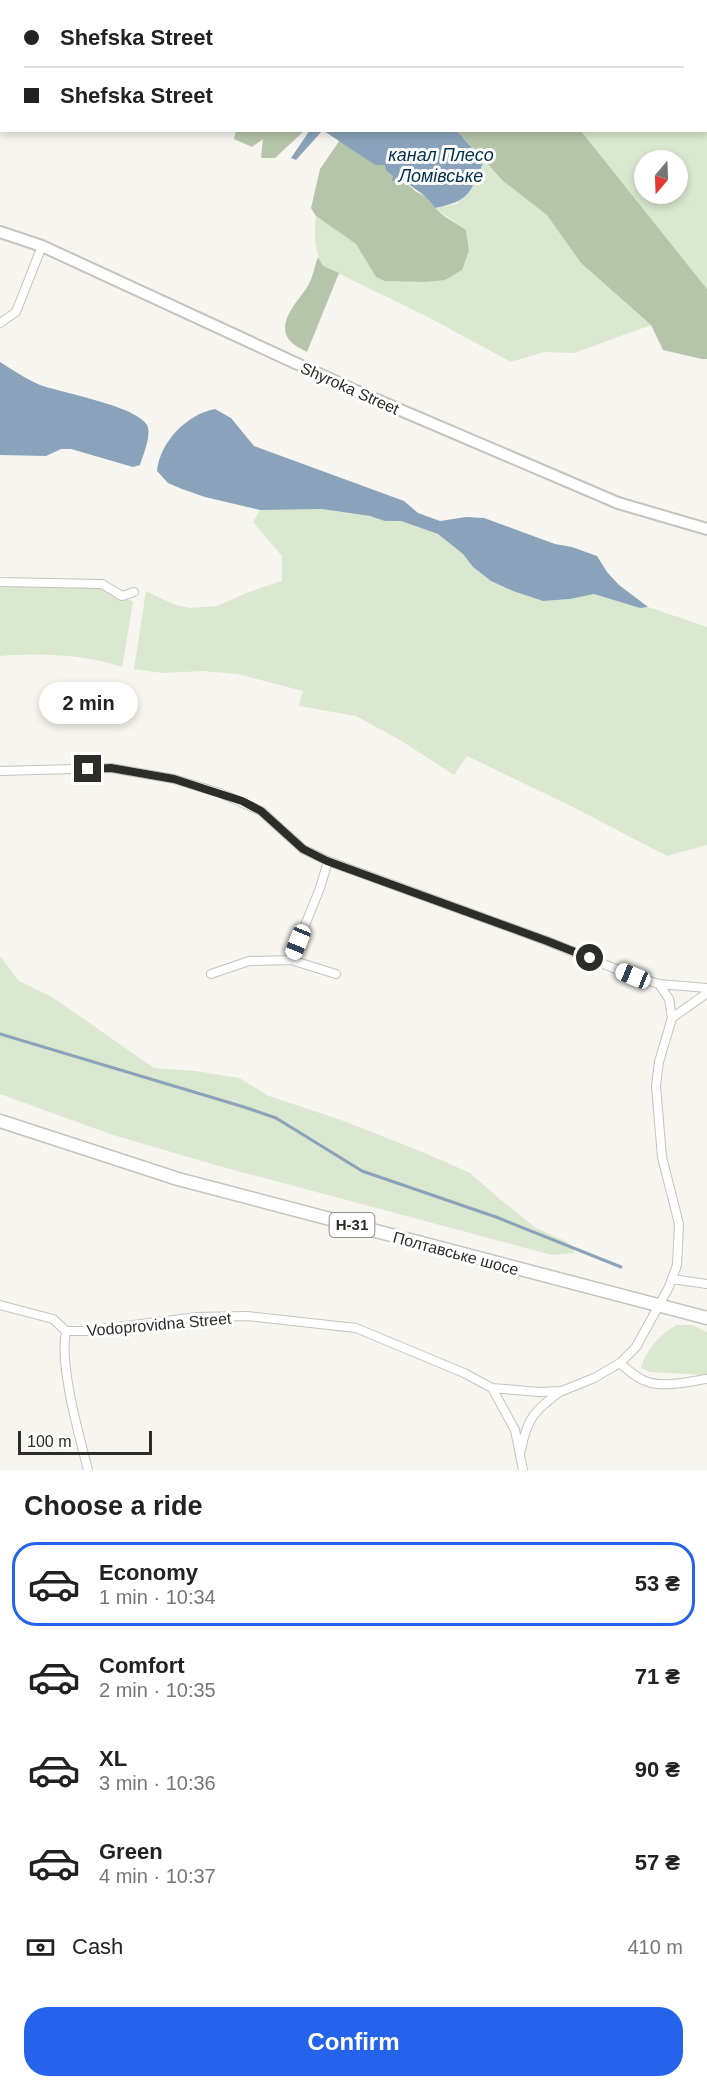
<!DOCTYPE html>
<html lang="en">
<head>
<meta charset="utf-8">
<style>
  body { margin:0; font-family:Arial,sans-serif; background:#f6f6f6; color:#222; height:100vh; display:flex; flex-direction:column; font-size:22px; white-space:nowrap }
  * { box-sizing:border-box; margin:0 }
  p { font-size:20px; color:#767676 }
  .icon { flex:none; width:33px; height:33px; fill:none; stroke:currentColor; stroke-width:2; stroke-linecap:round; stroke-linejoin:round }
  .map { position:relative; height:1470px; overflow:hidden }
  .sheet { display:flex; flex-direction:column; background:#fff; flex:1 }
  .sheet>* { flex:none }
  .hud { position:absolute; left:0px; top:0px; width:708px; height:132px; box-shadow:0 3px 9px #0003; display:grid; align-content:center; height:132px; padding:0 24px; background:#fff }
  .needle { width:39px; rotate:199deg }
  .buttons { position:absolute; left:634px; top:150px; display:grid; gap:12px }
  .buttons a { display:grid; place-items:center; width:54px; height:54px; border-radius:50%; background:#fff; box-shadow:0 3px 9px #0003; font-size:30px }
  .scale { position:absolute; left:18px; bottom:15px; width:134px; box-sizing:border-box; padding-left:6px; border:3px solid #2c2c29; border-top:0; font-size:16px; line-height:21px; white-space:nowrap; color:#2c2c29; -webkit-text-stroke:4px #fff; paint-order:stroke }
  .end { position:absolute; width:27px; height:27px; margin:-14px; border:8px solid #2c2c29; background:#fff; box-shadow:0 0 0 3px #fff }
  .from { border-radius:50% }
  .bubble { position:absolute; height:42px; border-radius:21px; background:#fff; box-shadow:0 3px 9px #0003; font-size:20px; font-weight:700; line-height:42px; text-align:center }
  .car { position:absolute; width:18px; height:36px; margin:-18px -9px; border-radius:8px; box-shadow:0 0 4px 2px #0007; background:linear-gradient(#fff 24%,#345 0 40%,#fff 0 76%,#345 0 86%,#fff 0) }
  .hud b { display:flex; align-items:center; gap:21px; height:57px; font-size:22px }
  .hud b+b { border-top:2px solid #e0e0e0 }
  .hud i { width:15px; height:15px; background:#222 }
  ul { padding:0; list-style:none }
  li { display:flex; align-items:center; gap:18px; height:84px; margin:0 12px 9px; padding:0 12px; border:3px solid transparent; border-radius:24px }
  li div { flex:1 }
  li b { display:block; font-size:22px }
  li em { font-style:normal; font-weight:700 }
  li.current { border-color:#2563eb }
  li>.icon { width:54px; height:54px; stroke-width:1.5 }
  h2 { padding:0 24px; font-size:27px; line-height:72px }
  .pay { display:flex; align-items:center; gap:15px; height:66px; padding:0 24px; font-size:22px }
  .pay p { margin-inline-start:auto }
  .primary-button { display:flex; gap:12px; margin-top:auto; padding:12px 24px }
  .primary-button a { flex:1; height:69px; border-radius:24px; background:#2563eb; color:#fff; font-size:24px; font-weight:700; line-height:69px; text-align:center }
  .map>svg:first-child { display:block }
  .green { fill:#d9e8cf; fill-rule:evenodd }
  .forest { fill:#b5c5a9 }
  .water { fill:#8aa3ba }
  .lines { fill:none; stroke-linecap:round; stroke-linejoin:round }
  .stream { stroke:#8aa3ba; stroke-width:3 }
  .street-casing { stroke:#c4c3bd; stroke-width:10 }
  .secondary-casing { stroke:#c4c3bd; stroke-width:14 }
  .primary-casing { stroke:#c4c3bd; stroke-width:15 }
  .street { stroke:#fff; stroke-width:8 }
  .secondary { stroke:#fff; stroke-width:10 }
  .primary { stroke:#fff; stroke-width:12 }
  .route { stroke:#2c2c29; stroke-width:8 }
  .labels { text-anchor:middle; stroke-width:6; stroke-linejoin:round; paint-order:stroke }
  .shield { fill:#fff; stroke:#6b6b69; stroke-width:1.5 }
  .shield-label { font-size:15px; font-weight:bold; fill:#2c2c29 }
  .street-label { font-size:16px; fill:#2c2c29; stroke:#fff }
  .water-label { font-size:18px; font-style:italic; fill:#002e4d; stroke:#fff }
</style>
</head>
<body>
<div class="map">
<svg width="707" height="1470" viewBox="0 0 707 1470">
  <rect width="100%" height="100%" fill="#f6f5ef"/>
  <path class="green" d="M483,0H707V289L581,131L706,130V2H484ZM645,160H678V194H645Z
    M484,161L503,181L547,214L581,263L651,325L574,353L544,352L511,362L428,317L323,266C314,251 314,232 316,216L356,244L376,277L385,281L424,282L462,269L469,251L466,230L435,208L457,204L477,178Z
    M279,509H322L370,516L385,521H401L438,534L463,554L473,567L491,581L513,591L543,601L570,599L594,594L640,608L648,607L707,627V845L667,856L571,806L467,756L454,775L400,740L356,716L299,706L303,691L238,674L202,671L163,673L134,669L146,591L173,604L190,608L217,606L249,592L282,581V556L253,522L260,510Z
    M0,584L103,586L133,602L122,667C82,654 42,653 0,656Z
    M0,956L19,981L52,997L154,1068L195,1071L239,1078L269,1096L341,1120L425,1153L470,1173L502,1201L536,1228L567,1242L575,1253L552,1255L219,1166L113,1135L0,1094Z
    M677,1325H692L707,1332V1375L650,1372L641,1368C646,1350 661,1333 677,1325Z"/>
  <path class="forest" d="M236,131V130L304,131L275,158H261L263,139L252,147L234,139Z
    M457,131H581L707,289V359H702L663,350L651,325L581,263L547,215L503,181Z
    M340,140L375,165H385L387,170L393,176L401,178L415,191L430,199L435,208L444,216L466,230L469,251L462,270L445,280L424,282L385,281L376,277L356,244L316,216L311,208L320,169Z
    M318,257L323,266L339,273L307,352C302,349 295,346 291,342C273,323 301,299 309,284C313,276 315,265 318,257Z"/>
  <path class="water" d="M177,0H333L334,1L179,2Z
    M310,130L322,131L296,160L291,158Z
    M324,131H457L484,161C470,193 470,201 435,208C428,195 413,189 401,178L392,181L393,176L386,170L385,165H375Z
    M0,362C13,370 26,379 40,385C63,393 136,406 147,425C152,435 143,455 140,465L133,467L71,449H61L46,456L0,455Z
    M215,409L231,418L254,446L404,501L418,513L440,521L466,517L484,518L555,544L572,547L597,556L607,572L619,585L648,607L640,608L594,594L570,599L543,601L513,591L491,581L473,567L463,554L438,534L401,521H385L370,516L322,509L260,510L205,497L182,489L168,483L157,471C160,442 187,414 215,409Z"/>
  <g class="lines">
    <path class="stream" d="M0,1034L244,1107L276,1118L362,1171L496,1217L621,1267"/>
    <g class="street-casing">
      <path id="street" d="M0,323L16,312L42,246
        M0,582L102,584L122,596L134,592
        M0,771L111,768L174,779L220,793L261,811L303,849L328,861L547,941L633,976L659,984L707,988
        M291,960L320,888L328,861
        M211,974L249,961L291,960L336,974
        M659,984L669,999L672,1018
        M672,1279L707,1284
        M0,1305L53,1319L66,1331H85L197,1317L247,1316L356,1328L464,1373L492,1388L539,1392L562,1391L594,1378L620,1363L636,1347L669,1287L677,1265L679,1224L662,1157L656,1086L659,1062L672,1018L707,993
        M66,1331C59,1365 79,1435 88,1470
        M620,1363C628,1370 637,1379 648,1382C666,1388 689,1381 707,1379
        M492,1388L515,1430L523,1470
        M521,1450C527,1418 535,1410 561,1391"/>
    </g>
    <g class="secondary-casing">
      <path id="secondary" d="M0,232L42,246L356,391L569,482L618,503L707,529"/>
    </g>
    <g class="primary-casing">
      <path id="primary" d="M0,1121L178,1179L707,1318"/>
    </g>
    <use href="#street" class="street"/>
    <use href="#secondary" class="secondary"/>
    <use href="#primary" class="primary"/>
  </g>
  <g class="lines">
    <path class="route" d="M88,769L111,768L174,779L242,801L261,811L303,849L327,861L547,941L590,958"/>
  </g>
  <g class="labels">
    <rect class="shield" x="329.5" y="1213" width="45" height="24" rx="4.5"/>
    <g class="shield-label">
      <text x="352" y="1230">Н-31</text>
    </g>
    <g class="street-label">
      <text transform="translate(350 388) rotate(24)" y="6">Shyroka Street</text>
      <text transform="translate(456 1253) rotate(15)" y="6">Полтавське шосе</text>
      <text transform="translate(159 1324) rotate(-5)" y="6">Vodoprovidna Street</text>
    </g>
    <g class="water-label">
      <text x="441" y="161">канал Плесо<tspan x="441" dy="21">Ломівське</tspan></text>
    </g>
  </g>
</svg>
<div class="buttons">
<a><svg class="needle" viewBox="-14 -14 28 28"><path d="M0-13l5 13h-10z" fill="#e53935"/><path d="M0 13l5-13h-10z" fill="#767676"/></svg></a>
</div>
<div class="scale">100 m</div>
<i class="end from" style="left:590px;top:958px"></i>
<i class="end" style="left:88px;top:769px"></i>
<div class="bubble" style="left:39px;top:682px;width:99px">2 min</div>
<i class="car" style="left:298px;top:942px;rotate:202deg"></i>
<i class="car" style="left:633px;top:976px;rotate:292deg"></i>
<div class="hud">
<b><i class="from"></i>Shefska Street</b>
<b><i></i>Shefska Street</b>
</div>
</div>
<section class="sheet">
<h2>Choose a ride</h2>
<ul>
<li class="current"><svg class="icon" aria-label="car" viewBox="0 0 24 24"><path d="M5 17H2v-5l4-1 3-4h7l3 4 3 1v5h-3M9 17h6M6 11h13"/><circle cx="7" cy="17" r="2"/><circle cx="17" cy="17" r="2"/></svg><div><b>Economy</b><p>1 min · 10:34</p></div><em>53 ₴</em></li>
<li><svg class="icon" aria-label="car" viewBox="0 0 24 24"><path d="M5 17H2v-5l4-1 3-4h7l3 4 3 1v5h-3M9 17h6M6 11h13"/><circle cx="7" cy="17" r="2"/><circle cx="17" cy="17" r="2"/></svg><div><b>Comfort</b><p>2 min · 10:35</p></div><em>71 ₴</em></li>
<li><svg class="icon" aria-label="car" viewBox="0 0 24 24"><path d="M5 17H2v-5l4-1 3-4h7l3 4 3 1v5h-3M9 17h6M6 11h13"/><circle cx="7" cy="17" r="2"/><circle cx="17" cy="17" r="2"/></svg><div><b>XL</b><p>3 min · 10:36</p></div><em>90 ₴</em></li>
<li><svg class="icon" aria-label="car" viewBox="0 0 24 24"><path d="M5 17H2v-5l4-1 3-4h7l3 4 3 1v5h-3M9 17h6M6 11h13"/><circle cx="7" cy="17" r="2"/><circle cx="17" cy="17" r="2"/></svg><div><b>Green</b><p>4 min · 10:37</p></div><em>57 ₴</em></li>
</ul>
<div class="pay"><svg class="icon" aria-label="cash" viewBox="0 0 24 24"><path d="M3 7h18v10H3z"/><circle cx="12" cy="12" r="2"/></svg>Cash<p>410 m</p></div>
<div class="primary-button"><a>Confirm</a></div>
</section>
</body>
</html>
